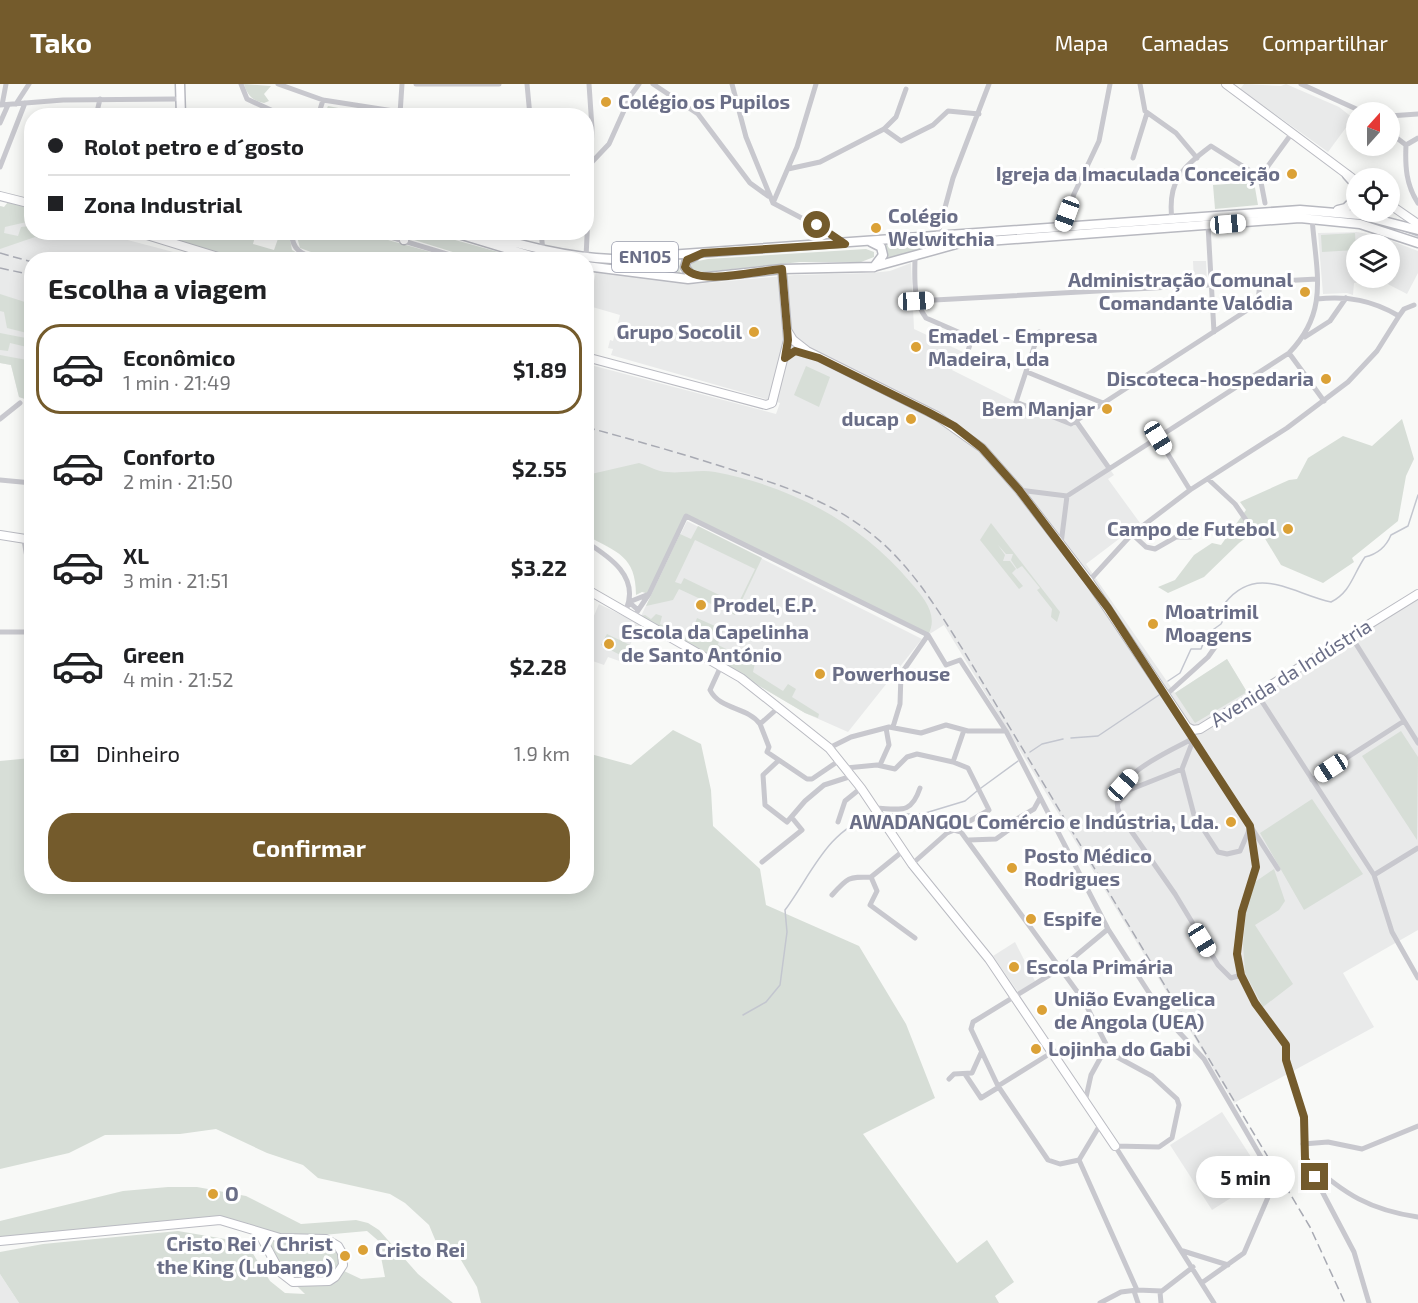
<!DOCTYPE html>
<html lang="pt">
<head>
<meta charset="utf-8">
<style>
  body { margin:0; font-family:"Exo 2",sans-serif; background:#f6f6f6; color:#202124; height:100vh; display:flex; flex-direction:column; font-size:22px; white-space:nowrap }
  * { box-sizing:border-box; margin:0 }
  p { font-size:20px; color:#757577 }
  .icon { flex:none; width:33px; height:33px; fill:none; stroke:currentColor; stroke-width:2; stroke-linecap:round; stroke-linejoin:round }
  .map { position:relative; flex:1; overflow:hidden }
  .details { position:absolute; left:24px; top:168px; width:570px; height:642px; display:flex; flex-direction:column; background:#fff; border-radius:24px; box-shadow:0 3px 15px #0003 }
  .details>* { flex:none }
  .hud { position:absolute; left:24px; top:24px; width:570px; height:132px; border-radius:24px; box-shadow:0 3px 15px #0003; display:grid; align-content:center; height:132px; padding:0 24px; background:#fff }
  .needle { width:39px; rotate:21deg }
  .buttons { position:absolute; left:1346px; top:18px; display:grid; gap:12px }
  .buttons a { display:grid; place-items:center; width:54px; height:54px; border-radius:50%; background:#fff; box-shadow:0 3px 15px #0003; font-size:30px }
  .end { position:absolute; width:27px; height:27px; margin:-14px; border:8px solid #745b2c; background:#fff; box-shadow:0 0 0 3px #fff }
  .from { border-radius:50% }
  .bubble { position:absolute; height:42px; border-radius:21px; background:#fff; box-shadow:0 3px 15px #0003; font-size:20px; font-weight:700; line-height:42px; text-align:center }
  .car { position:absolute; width:18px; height:36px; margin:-18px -9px; border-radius:8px; box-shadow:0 0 4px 2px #0007; background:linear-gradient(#fff 24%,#345 0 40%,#fff 0 76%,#345 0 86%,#fff 0) }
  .hud b { display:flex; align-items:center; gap:21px; height:57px; font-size:22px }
  .hud b+b { border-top:2px solid #e0e0e0 }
  .hud i { width:15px; height:15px; background:#202124 }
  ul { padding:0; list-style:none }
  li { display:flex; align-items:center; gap:18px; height:90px; margin:0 12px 9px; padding:0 12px; border:3px solid transparent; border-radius:24px }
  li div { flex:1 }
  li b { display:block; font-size:22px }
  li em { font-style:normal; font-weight:700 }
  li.active { border-color:#745b2c }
  li>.icon { width:54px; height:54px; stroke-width:1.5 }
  h2 { padding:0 24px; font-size:27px; line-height:72px }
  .pay { display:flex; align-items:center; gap:15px; height:66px; padding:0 24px; font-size:22px }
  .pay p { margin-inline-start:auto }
  .cta { display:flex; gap:12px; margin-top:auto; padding:12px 24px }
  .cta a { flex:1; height:69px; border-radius:24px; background:#745b2c; color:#fff; font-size:24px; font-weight:700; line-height:69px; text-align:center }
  header { display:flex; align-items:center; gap:36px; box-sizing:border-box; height:84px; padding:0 30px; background:#745b2c; color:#fff }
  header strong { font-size:28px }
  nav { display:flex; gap:33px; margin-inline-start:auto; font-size:21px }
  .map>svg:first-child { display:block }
  .built { fill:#e9eaea }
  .green { fill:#d7ded7; fill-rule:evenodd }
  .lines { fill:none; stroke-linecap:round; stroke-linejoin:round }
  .stream { stroke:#c3c6cf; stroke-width:1.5 }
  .secondary-casing { stroke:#babbc2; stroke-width:10 }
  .primary-casing { stroke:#b8b9c0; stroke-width:11 }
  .street { stroke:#c8c8ce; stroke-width:5 }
  .secondary { stroke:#fff; stroke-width:8 }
  .primary { stroke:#fff; stroke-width:8 }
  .rail { stroke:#a8aab3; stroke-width:1.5; stroke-dasharray:9 4.5; stroke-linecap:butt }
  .route { stroke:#745b2c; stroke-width:8 }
  .poi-dot { fill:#dba136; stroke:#fff; stroke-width:2 }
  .labels { text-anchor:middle; stroke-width:6; stroke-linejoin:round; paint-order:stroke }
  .shield { fill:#fff; stroke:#979aab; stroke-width:1.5 }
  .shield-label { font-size:18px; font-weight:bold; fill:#6a6e87 }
  .poi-label { font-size:20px; font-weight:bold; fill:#6a6e87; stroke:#fff; text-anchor:start }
  .street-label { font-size:20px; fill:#6a6e87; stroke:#fff }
</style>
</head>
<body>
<header>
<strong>Tako</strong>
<nav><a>Mapa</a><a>Camadas</a><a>Compartilhar</a></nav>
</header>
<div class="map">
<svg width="1418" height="1219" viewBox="0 0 1418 1219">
  <rect width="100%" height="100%" fill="#f8f9f7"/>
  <path class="built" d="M1244,0L1281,2L1286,0L1339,23L1353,34L1328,68L1240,5Z
    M0,122L31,131L32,148L101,149L200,175L32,176L31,317L19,313L11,281L0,279Z
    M1357,148L1379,152L1418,167V189L1407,210L1376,194H1389V160H1356V194H1374L1366,203L1361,198L1354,199L1353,211L1347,209L1323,210L1318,149Z
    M1193,177H1206L1207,198L1194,199Z
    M911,179L914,245L963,268L952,286L1016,318L1070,340L1076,337L1109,384L1114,391L1108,395L1140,439L1086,480L1175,609L1227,575L1250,613L1418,510V846L1343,889L1374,943L1234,1019L944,541L928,551L686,432L587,429V280L776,330L780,319L611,271L613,265L608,264L610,256L613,257L620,231L589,222L596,187L696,200L795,191L871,189L890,187Z
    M687,437L922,555L848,648L805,629L641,532Z
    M599,520L640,540L622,578L608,573L604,581L587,575V548Z
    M1015,858L1035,897L1018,908L993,872Z
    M1222,1028L1264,1093L1212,1126L1170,1061Z
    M0,1190L19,1219H0Z"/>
  <path class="green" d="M244,0L271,2L264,10L269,17L264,19C253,17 247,11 244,0Z
    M328,22L375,31H377H324Z
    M1254,98L1258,121L1215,125L1213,101Z
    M8,118L31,124V137L5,143L4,149L18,152L21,143L31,142L32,148L46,149L44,156L35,153L0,165V122L4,123Z
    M151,149H208L227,152L226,149H256L253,160L274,166L280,149H289L292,166L309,175H240Z
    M296,149H363L456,175H330L300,164Z
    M405,149H430L524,175H475L408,154Z
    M1355,149L1356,166L1322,168L1321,151Z
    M954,155L886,176L883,161Z
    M866,165L874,168V173L861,178H800L703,188L694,186L691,182L693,178L708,175Z
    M679,176L680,190L609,179Z
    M0,210L31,220V250L7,244L4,228L0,227Z
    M0,249L31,255V264L10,259L8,267L0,266Z
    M0,271L27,276L25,283L31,284V317L19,313L11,281L0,279Z
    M806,282L830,293L819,323L794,311Z
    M1402,335L1414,375L1406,392L1398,437L1352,474L1354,478L1323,499L1281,481L1261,448L1250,451L1239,459L1204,493L1168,509L1158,503L1175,496L1194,471L1212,459L1221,461L1246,426L1240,418L1289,396L1297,395L1308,374L1343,352L1372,362Z
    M639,379C646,381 653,385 660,387C678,391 697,385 715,388C791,402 861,439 911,499C924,514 939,531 928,551L686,432L649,510L642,508L636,511C636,472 617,468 587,452V391Z
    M991,439L1060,528L1057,538L1051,533L1052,525L1037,506L1040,504L1022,482L1017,485L1011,476L1013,470H1006L998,461L1005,471L1003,477H1010L1016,485L1012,489L1023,502L1019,505L980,456Z
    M698,442L762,474L735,531L679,505L673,516L646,522L680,450L691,455ZM695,456L755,485L738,520L684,494L681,500L675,498Z
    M656,530L662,532L660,540L687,552L691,544L719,557L718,561L755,579L753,588L783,607L788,600L796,605L792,613L819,630L818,634L805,629L641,532L645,531L651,535Z
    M697,534L724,546L720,554L694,542Z
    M607,550L630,561L624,573L601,561Z
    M1227,575L1247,608L1195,639L1175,609Z
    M673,646L701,660L711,706L713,742L760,785L766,821L859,862L906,940L935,1014L863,1050L957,1179L987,1156L1014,1198L995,1212L999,1219H481L477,1203L458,1171L439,1165L429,1141L405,1119L390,1110L318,1094L303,1081L267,1069L216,1045L180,1050L105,1051L69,1069L0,1085V677L31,674L32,802H586L587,669L631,681Z
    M1401,647L1418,673L1417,756L1362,672Z
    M1312,715L1363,790L1304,826L1260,749Z
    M1274,785L1285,817L1279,826L1255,841L1293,900L1263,923L1245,889L1243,861L1246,828L1255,798Z
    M168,1103H197L246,1112L301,1140L356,1136L368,1139L379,1146L418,1190L453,1219H19L0,1190V1168L43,1160L178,1147L237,1157L250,1165L270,1197L285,1209L305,1210L293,1198H316L344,1187L361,1195L385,1193L381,1173V1159L367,1147L290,1154L233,1138L0,1157V1137L123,1107Z
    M270,1154L325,1157L340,1168V1183L329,1194L293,1196L284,1188L267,1157Z"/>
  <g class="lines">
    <path class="stream" d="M1399,145L1418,152
      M1168,597L1180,589L1191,565H1201L1207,550L1221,540L1228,527L1225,519C1257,479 1293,510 1331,518C1351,508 1353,490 1365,473C1378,470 1386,463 1391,451L1408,442L1418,411
      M1071,654L1098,652L1159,611
      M1030,668L1042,660L1063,655
      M981,704L1018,677
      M882,730H922L965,717L977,707
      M743,931L766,918L780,901L787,848L785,826C810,793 828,744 872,733"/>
    <g class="secondary-casing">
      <path id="secondary" d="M1226,0L1352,94
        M0,112L32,120
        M1389,120L1418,140
        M137,148L228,176
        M787,246L793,256L807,267L937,332L982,364L1019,406L1089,497L1187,643L1193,646L1200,645L1418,510
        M586,273L766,321L772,319L788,256L782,185
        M0,451L32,456
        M586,505L741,594L829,664L861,704L912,780L989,875L1115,1062
        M0,1157L220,1136L280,1154L326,1155L338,1162L342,1169L343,1181L335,1193L329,1197L293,1198L280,1188L259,1149"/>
    </g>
    <g class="primary-casing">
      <path id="primary" d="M180,0L181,32
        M1347,91L1356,101
        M1338,126L1346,124L1356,114
        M402,148L404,156
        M452,148L545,176
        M476,148C522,161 564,173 612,175L1300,126L1360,131L1418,146
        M377,149L380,148
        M871,158L881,163L883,171L874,183
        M695,172L687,176L685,183L691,191L699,193
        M586,182L688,195L782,185L873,183L960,159L1300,134L1360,140L1418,159"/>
    </g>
    <path class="street" d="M241,0L247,15L284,32
      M278,0L323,16L400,28
      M416,0H499
      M527,0L530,32
      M653,0L698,30L750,99L768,112
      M732,0L746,53L773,119L832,150L844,159
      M1140,0L1145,27L1176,49L1197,74
      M1301,0L1363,28
      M16,20L29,0
      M0,21L63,16L175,15
      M2,21L6,0
      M400,30L402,0
      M96,32L100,15
      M318,32L323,16
      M1389,32L1418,30
      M0,39L8,21
      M884,45L901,57L933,41L948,27L979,30
      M1389,48L1406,61
      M1406,61C1405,82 1406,101 1418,119
      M1406,61L1418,54
      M1133,74L1147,29
      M591,79L609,60L631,11L639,0
      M0,83L25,19
      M788,85L820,78L884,45L896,33L906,5
      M773,119L797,63L816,0
      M1265,119L1260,93L1292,49
      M1172,136C1167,97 1182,84 1211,62L1260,93
      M1208,141L1214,248
      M1062,144L1074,110L1099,57L1110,0
      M292,148C291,168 305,171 320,176
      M541,148L543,167
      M377,149L467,176
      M937,153L953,94L989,0
      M915,171C915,193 912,215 926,234L972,254L967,270
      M586,174L592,44L589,0
      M1317,215C1348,212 1372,216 1399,232L1404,225L1414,221
      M916,217L1317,195
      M1039,248L1016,318L1071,340L1249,225L1258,218L1260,198
      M1305,253L1330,237L1346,214
      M1289,269L1324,317
      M1027,288L1103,319
      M0,335L20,319
      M1076,337L1109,384
      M1158,354L1190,406
      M1208,395L1235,420L1255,449
      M0,396L32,399
      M1019,406L1067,412L1289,269C1330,227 1316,188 1312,134
      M1132,450L1146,463L1155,465L1176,453H1191
      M24,456L32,503
      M586,458C610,473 640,493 626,526
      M1061,460L1067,412
      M1089,497L1132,450L1190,406L1287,344L1348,298L1377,267L1399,232
      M638,526L629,518L649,510
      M635,531L649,510L686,432L928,551L946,581L960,576L1006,647L1108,845L1164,932L1204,975L1272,1092V1104L1244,1169L1203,1198
      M0,548H32
      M1351,552L1418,659
      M721,582L710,606C720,626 748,623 760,640L778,624
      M1257,610L1374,791L1392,848L1418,894
      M1166,611L1208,573L1218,559
      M760,640L769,663L767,668L807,695H812L840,676
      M893,643L900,620L901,590L928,551
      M1193,652L1278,785
      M1194,654C1168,668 1103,694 1120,731L1175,810L1218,881L1231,894L1241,891
      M829,664L851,653L889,643L921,649L946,641L968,647H1006
      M778,677L763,691L765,721L787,738L805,717L824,701L852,692
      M953,678L968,684L989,726L954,746
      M880,681L889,661L886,644
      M846,684L877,681L895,685L907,673L917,670L953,678L964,646
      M1182,685L1194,654
      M1312,696L1404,637
      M1118,719L1129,706L1182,685L1194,731L1218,768L1227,770L1240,767L1250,744
      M875,724C900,725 911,731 920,704
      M838,738L845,717L861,704
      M1250,742L1256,783L1238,849L1237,870L1241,891L1265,935L1285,961L1286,976L1304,1033L1305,1075L1354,1168L1369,1219
      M969,756L996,755L1010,745L1015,736L1034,725L1040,714
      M762,778L802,746L793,735
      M912,780L947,749L954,746L961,748L1084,917L1107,962L1117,973L1152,992L1177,1015L1179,1021L1172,1054L1159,1063L1115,1062
      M1374,791L1418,764
      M871,793L877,807L870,821L915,854
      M832,811C848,793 848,793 871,793L903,767
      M965,990L981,1014L999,1003
      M949,995L954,990L972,989L981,969
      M998,1002L1051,969
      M1085,1018L1091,991L1107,962
      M1100,1041L1079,1076L1060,1080L1048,1076L998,1002L971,945L973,938L1061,884L1108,845
      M1303,1060L1328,1058L1362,1065L1418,1042
      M1115,1062L1214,1219
      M1079,1076L1137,1206L1162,1207L1193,1183
      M1309,1078C1344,1110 1370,1126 1418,1133
      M1183,1167L1228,1181
      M1134,1207L1138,1219
      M1160,1208L1161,1219
      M1100,1219L1121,1208L1137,1206"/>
    <use href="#secondary" class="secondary"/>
    <use href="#primary" class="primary"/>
    <path class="rail" d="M0,169L32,178
      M0,184L32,191
      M586,343C637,357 687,371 736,387C783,402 830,417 869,448C910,479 938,526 965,569L1310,1143L1345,1219"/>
  </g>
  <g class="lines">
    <path class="route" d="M817,141L845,160L703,169L687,176L685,183C695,203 761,186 782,185L788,256L785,274L795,267L819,274L928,328L954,342L982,364L1019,406L1108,524L1250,742L1256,783L1242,828L1237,870L1241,891L1255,919L1286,961V976L1304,1033L1305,1075L1315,1093"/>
  </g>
  <g class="poi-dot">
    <circle cx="606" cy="18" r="6"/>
    <circle cx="1292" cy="90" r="6"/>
    <circle cx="876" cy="144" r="6"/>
    <circle cx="1305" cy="208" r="6"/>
    <circle cx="754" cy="248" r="6"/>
    <circle cx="916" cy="263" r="6"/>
    <circle cx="1326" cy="295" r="6"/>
    <circle cx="1107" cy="325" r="6"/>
    <circle cx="911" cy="335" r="6"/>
    <circle cx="1288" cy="445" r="6"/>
    <circle cx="701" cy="521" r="6"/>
    <circle cx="1153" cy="540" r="6"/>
    <circle cx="609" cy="560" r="6"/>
    <circle cx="820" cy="590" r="6"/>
    <circle cx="1231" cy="738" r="6"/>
    <circle cx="1012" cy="784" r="6"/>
    <circle cx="1031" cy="835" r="6"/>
    <circle cx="1014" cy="883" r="6"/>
    <circle cx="1042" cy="926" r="6"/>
    <circle cx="1036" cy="965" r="6"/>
    <circle cx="213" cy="1110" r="6"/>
    <circle cx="363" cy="1166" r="6"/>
    <circle cx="345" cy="1172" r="6"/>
  </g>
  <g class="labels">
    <rect class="shield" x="612" y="158" width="66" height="30" rx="4.5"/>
    <g class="shield-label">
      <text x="645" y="179">EN105</text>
    </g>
    <g class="poi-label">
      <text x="618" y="25">Colégio os Pupilos</text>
      <text x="1280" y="97" text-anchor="end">Igreja da Imaculada Conceição</text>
      <text x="888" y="139">Colégio<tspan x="888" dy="23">Welwitchia</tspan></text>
      <text x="1293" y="203" text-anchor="end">Administração Comunal<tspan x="1293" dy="23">Comandante Valódia</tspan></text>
      <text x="742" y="255" text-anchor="end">Grupo Socolil</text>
      <text x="928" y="259">Emadel - Empresa<tspan x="928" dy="23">Madeira, Lda</tspan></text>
      <text x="1314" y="302" text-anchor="end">Discoteca-hospedaria</text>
      <text x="1095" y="332" text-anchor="end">Bem Manjar</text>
      <text x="899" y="342" text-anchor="end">ducap</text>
      <text x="1276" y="452" text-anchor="end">Campo de Futebol</text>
      <text x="713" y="528">Prodel, E.P.</text>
      <text x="1165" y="535">Moatrimil<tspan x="1165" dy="23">Moagens</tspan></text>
      <text x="621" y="555">Escola da Capelinha<tspan x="621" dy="23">de Santo António</tspan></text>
      <text x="832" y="597">Powerhouse</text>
      <text x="1219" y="745" text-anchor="end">AWADANGOL Comércio e Indústria, Lda.</text>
      <text x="1024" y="779">Posto Médico<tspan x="1024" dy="23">Rodrigues</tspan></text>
      <text x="1043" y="842">Espife</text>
      <text x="1026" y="890">Escola Primária</text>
      <text x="1054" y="922">União Evangelica<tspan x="1054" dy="23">de Angola (UEA)</tspan></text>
      <text x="1048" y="972">Lojinha do Gabi</text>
      <text x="225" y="1117">O</text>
      <text x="333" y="1167" text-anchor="end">Cristo Rei / Christ<tspan x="333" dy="23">the King (Lubango)</tspan></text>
      <text x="375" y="1173">Cristo Rei</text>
    </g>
    <g class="street-label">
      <text transform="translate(1291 589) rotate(-32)" y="7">Avenida da Indústria</text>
    </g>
  </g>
</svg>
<div class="buttons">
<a><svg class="needle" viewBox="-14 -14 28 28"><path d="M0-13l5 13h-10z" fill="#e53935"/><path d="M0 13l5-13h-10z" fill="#757577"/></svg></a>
<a><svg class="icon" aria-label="locate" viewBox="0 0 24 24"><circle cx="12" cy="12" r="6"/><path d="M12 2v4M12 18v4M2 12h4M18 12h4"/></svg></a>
<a><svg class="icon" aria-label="layers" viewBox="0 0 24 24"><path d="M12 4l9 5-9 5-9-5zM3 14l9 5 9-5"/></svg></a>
</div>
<i class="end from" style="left:817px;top:141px"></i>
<i class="end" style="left:1315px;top:1093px"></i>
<div class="bubble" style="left:1196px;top:1072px;width:99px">5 min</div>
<i class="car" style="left:1067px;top:130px;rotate:200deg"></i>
<i class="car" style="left:1228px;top:140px;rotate:85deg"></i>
<i class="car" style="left:916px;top:217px;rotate:87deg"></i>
<i class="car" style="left:1158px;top:354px;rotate:148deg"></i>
<i class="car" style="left:1331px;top:684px;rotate:237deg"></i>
<i class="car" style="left:1123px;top:701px;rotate:42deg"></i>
<i class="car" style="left:1202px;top:856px;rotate:148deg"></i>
<div class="hud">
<b><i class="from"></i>Rolot petro e d´gosto</b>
<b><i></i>Zona Industrial</b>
</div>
<section class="details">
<h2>Escolha a viagem</h2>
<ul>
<li class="active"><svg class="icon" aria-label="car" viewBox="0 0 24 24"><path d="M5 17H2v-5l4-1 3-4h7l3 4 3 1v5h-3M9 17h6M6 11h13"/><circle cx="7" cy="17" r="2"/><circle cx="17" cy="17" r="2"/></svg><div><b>Econômico</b><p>1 min · 21:49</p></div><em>$1.89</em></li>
<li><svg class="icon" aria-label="car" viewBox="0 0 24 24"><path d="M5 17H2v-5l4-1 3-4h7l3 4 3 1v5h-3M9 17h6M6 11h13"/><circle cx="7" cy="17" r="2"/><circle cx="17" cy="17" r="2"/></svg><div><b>Conforto</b><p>2 min · 21:50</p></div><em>$2.55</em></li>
<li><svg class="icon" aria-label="car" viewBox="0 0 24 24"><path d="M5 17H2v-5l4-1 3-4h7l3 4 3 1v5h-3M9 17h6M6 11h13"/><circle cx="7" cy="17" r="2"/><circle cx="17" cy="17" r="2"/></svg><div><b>XL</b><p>3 min · 21:51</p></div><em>$3.22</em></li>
<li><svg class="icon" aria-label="car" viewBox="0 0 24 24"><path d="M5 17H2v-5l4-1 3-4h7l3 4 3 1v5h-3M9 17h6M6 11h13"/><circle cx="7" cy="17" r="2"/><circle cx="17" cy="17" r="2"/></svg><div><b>Green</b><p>4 min · 21:52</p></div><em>$2.28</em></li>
</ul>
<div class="pay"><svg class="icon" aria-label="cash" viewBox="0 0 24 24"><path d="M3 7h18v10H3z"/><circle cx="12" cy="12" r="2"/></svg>Dinheiro<p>1.9 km</p></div>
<div class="cta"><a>Confirmar</a></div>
</section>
</div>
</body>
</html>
